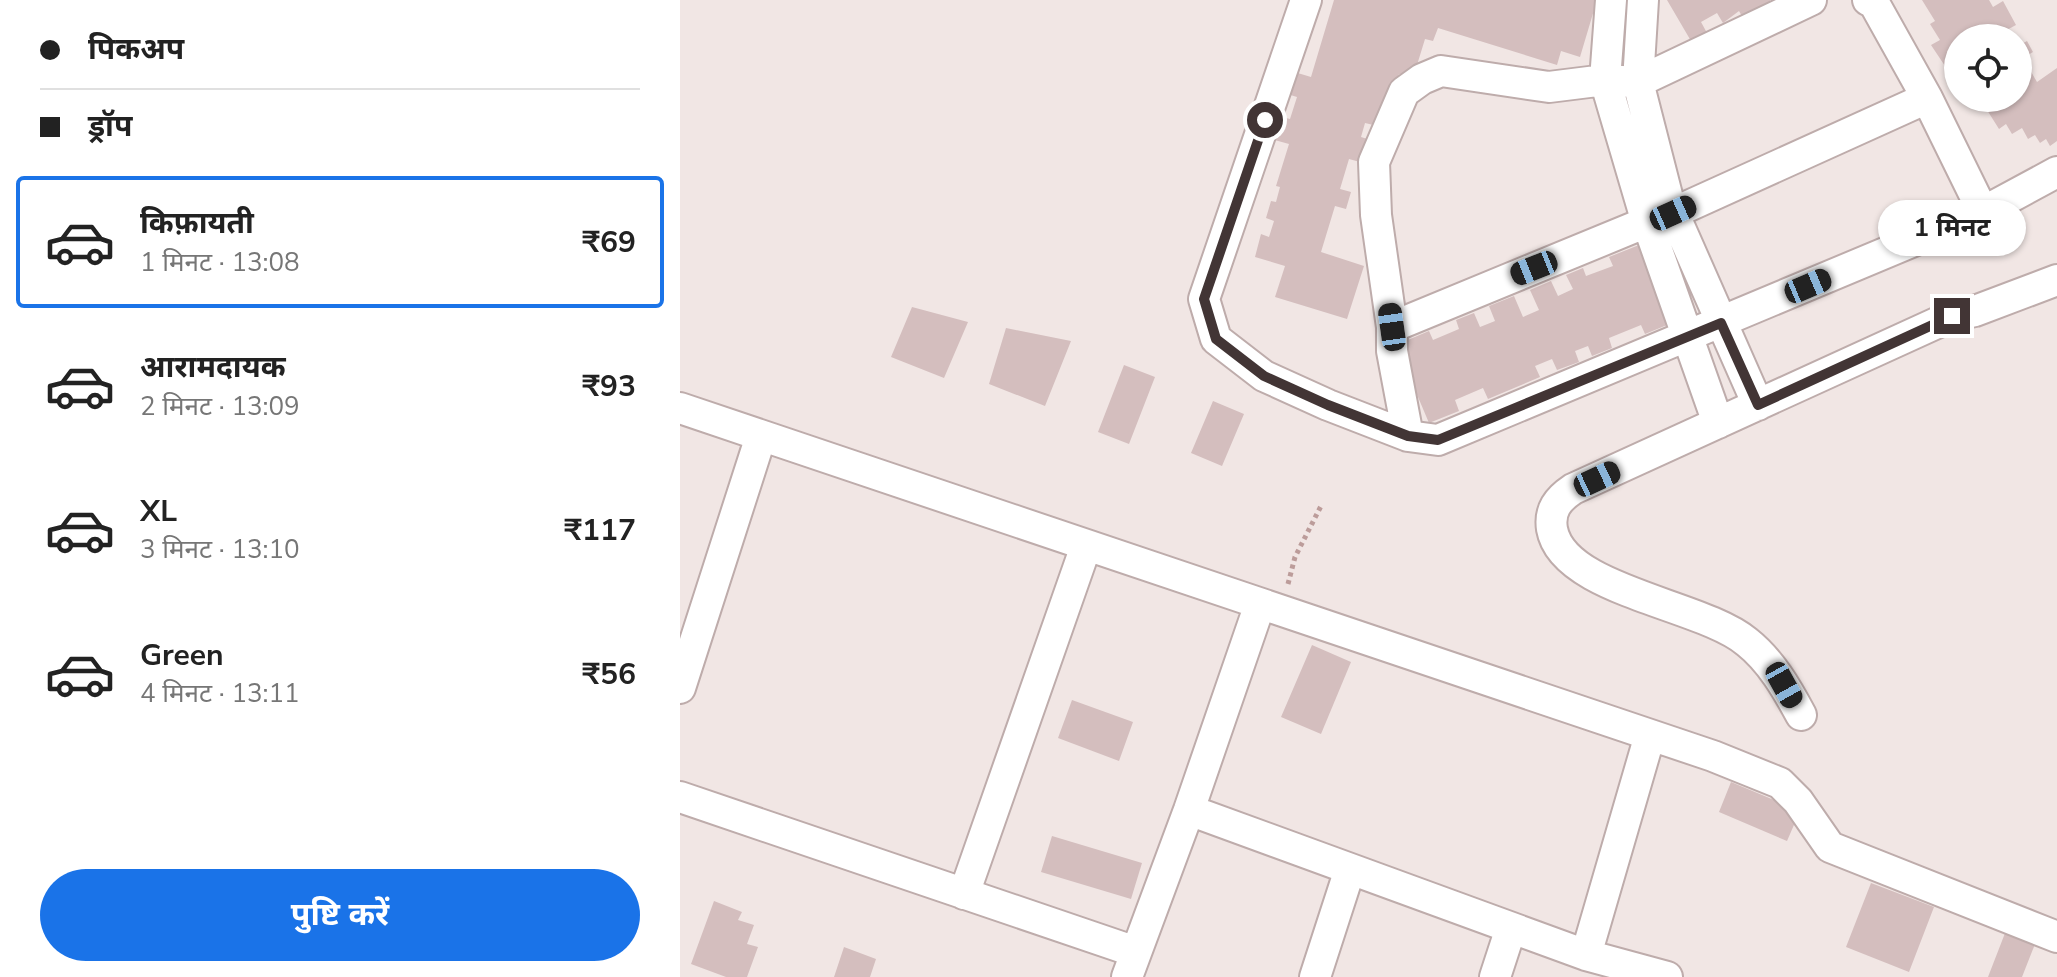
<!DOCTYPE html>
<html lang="hi">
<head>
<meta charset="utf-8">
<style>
  body { margin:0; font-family:"Nunito Sans","Noto Sans Devanagari",sans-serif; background:#f6f6f6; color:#222; height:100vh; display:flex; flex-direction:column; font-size:30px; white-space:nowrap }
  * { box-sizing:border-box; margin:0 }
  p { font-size:26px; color:#767676 }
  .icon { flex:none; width:44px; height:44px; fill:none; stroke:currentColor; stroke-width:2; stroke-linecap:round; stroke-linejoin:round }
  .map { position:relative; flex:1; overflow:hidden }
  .drawer { display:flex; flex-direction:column; background:#fff; width:680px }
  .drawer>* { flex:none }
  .guide { display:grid; align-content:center; height:176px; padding:0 40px; background:#fff }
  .buttons { position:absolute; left:1264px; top:24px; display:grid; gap:16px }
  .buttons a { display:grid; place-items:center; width:88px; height:88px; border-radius:50%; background:#fff; box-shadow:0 2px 6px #0004; font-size:40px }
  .end { position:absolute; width:36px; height:36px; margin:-18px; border:10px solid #423535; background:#fff; box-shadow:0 0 0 4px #fff }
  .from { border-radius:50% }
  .bubble { position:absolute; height:56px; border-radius:28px; background:#fff; box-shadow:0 2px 6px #0004; font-size:26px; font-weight:700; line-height:56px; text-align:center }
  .car { position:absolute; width:24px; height:48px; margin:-24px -12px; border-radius:10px; box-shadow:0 0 6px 2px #0007; background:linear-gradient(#222 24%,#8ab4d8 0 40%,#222 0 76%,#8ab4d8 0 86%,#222 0) }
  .guide b { display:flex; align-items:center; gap:28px; height:76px; font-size:30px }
  .guide b+b { border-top:2px solid #e0e0e0 }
  .guide i { width:20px; height:20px; background:#222 }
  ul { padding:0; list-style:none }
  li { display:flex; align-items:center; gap:24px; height:132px; margin:0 16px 12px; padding:0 24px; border:4px solid transparent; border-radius:8px }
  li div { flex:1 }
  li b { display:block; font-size:30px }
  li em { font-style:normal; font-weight:700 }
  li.active { border-color:#1a73e8 }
  li>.icon { width:72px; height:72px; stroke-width:1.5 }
  .button { display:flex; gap:16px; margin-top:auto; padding:16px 40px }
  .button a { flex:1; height:92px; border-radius:48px; background:#1a73e8; color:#fff; font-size:32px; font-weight:700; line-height:92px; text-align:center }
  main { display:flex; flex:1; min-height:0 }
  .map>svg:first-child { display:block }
  .building { fill:#d4bebe }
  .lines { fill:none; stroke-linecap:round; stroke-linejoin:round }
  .minor-casing { stroke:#beacab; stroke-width:34 }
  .path { stroke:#bc9c9a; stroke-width:5; stroke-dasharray:4 4; stroke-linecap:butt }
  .minor { stroke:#fff; stroke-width:30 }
  .route { stroke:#423535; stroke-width:10 }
</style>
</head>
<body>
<main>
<section class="drawer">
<div class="guide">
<b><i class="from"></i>पिकअप</b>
<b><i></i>ड्रॉप</b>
</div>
<ul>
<li class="active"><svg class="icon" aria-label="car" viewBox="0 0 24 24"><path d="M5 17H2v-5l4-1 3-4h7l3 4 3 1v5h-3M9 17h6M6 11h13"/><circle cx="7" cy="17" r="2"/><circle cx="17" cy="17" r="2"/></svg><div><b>किफ़ायती</b><p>1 मिनट · 13:08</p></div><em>₹69</em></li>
<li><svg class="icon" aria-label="car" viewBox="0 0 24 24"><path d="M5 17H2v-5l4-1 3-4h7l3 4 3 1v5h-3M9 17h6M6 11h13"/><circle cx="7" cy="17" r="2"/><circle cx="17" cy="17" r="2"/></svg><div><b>आरामदायक</b><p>2 मिनट · 13:09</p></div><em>₹93</em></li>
<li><svg class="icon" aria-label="car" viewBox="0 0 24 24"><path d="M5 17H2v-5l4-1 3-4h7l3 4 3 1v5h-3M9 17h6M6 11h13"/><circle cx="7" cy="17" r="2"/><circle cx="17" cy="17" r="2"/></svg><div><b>XL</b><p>3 मिनट · 13:10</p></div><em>₹117</em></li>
<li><svg class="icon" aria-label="car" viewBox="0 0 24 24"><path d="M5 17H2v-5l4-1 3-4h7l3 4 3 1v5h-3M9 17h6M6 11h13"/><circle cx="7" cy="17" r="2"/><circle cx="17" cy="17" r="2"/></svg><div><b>Green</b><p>4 मिनट · 13:11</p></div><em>₹56</em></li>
</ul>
<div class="button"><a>पुष्टि करें</a></div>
</section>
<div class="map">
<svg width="1377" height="977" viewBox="0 0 1377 977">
  <rect width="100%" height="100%" fill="#f1e6e4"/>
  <path class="building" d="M654,0H917L900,57L881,51L877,65L758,28L753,41L745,39L733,78L719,74L702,127L685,123L681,137L697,142L680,162L669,159L660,189L671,192L666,209L655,206L641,252L684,266L667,319L595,297L605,266L575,257L581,234L589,237L594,221L586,218L591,201L596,202L600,187L596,186L609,144L591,139L598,116L610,119L617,97L604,93L611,71L631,77Z
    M987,0H1090L1091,3L1063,18L1059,11L1043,23L1037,13L1021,22L1027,33L1011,41Z
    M1242,0H1309L1313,7L1323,1L1336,25L1323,32L1326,38H1278V67L1274,61L1265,66L1251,45L1260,40L1250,24L1255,21Z
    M1347,41L1353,52L1343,58L1357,82L1377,68V141L1370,146L1366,139L1360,143L1355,135L1348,139L1342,128L1332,134L1326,124L1319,129L1307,110L1310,108L1304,98H1338V46Z
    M959,245L992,323L965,334L961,325L929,338L932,348L912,356L908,346L895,351L899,362L877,370L872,359L855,366L860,377L808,399L803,388L775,400L779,411L749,423L716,345L749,331L753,340L779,329L776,320L794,313L800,327L815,321L809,306L834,296L843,317L859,310L850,290L871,281L878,296L893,289L886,275L903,268L906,276L933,266L929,257Z
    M232,307L288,322L264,378L211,357Z
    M326,328L391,341L365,406L309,384Z
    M444,365L475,377L449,444L418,432Z
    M533,401L564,414L542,466L511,453Z
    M632,645L671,662L641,734L601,717Z
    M392,700L453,722L439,761L378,738Z
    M1051,782L1120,811L1107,841L1039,812Z
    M372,836L462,863L451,899L361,872Z
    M1191,883L1254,907L1229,972L1166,947Z
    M34,901L62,912L58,920L74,925L67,944L78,947L67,977H46L11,964Z
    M1327,928L1357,939L1342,977H1308Z
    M164,947L196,959L190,977H154Z"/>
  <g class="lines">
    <g class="minor-casing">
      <path id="minor" d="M626,0L524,299L536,339L584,376L648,405L728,436L712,351V327L696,215L694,162L724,92L742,79L761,71L869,87L925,80L958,82L1131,0
        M931,0L925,80L965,216L1038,423
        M963,0L958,82L989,203L1078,405
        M1188,0L1194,3L1247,98L1303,212
        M712,327L967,222L993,213L1247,98
        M0,408L1033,756L1100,783L1118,801L1150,847L1377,937
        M728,436L758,440L1303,212L1377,172
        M0,688L81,436
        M1121,715C1107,689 1091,661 1067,642C1022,604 883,591 872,529C869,510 878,499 893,489L1272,316L1295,311L1377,280
        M0,797L456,952
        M509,810L906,955L987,977
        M284,894L406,546
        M906,955L970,735
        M447,977L509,810L580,604
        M635,977L670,869
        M815,977L831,928"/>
    </g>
    <path class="path" d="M608,584L615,557L642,504"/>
    <use href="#minor" class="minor"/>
  </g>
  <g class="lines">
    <path class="route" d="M585,120L524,299L536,339L584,376L648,405L728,436L758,440L1041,323L1078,405L1272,316"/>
  </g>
</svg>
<div class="buttons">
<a><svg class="icon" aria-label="locate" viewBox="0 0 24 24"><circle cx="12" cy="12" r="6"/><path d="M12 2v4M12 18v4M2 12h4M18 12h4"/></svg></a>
</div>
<i class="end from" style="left:585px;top:120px"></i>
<i class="end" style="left:1272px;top:316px"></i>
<div class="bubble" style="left:1198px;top:200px;width:148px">1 मिनट</div>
<i class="car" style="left:993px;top:213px;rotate:66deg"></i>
<i class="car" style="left:854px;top:268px;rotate:248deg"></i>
<i class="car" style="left:1128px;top:286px;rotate:67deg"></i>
<i class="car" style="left:712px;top:327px;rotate:352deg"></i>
<i class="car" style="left:917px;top:479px;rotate:65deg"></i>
<i class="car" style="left:1104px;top:685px;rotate:151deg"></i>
</div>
</main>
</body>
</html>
